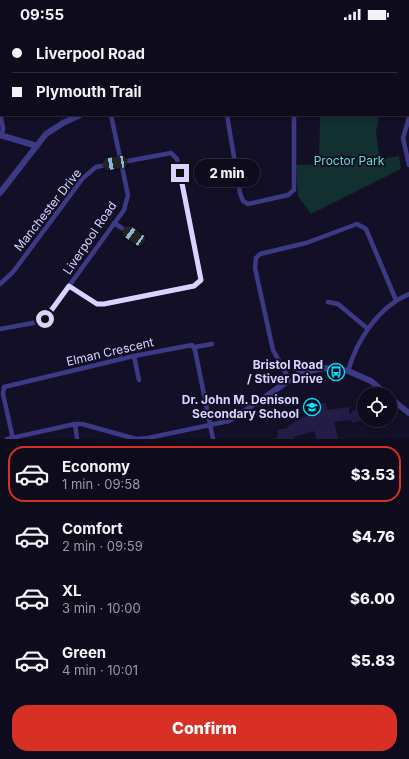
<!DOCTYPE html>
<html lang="en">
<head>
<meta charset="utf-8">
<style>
  body { margin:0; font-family:Inter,sans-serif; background:#171425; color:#f1f3f6; height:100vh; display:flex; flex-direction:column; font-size:15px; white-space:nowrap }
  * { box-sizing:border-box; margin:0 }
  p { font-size:13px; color:#9b9ba3 }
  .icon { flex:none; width:22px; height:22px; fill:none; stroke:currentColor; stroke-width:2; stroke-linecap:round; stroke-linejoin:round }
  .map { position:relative; height:411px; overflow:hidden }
  .panel { display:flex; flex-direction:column; background:#0e0b1c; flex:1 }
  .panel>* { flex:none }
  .hud { position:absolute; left:0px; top:0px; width:409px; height:88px; box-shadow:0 2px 6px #0003,0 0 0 1px #2e2b3b; display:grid; align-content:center; height:88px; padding:0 12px; background:#0e0b1c }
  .tools { position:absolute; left:357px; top:359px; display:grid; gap:8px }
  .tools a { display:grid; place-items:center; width:40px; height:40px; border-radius:50%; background:#0e0b1c; box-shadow:0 2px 6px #0003,0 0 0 1px #2e2b3b; font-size:20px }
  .end { position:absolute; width:18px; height:18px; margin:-9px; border:5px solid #d9d4ff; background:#111; box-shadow:0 0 0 2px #111 }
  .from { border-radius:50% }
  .bubble { position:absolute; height:28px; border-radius:14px; background:#0e0b1c; box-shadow:0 2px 6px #0003,0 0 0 1px #2e2b3b; font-size:13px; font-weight:800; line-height:28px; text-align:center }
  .car { position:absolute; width:12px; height:24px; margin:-12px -6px; border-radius:5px; box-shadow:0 0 3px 1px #0007; background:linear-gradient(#222 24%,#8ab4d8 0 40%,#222 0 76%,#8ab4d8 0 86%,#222 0) }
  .hud b { display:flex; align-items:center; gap:14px; height:38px; font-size:15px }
  .hud b+b { border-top:1px solid #2e2b3b }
  .hud i { width:10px; height:10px; background:#f1f3f6 }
  ul { padding:7px 0 0; list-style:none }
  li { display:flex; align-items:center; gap:12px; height:56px; margin:0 8px 6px; padding:0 4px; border:2px solid transparent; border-radius:16px }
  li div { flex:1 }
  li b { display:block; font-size:15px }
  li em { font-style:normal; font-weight:800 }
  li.active { border-color:#d93025 }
  li>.icon { width:36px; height:36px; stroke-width:1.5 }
  .primary-button { display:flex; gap:8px; margin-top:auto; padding:8px 12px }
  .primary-button a { flex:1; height:46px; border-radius:16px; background:#d93025; color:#fff; font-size:16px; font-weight:800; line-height:46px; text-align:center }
  .status { display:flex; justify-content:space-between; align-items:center; height:28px; padding:0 20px; background:#0e0b1c; direction:ltr }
  .status svg { height:11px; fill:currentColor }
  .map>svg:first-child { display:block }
  .green { fill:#12302f }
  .building { fill:#241b47 }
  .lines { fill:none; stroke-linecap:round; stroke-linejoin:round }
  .minor { stroke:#3d3a85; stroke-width:4.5 }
  .tertiary { stroke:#3d3a85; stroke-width:6 }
  .route { stroke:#d9d4ff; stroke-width:5 }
  .labels { text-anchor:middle; stroke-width:4; stroke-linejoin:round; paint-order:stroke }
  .park-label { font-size:12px; fill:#5fe0c0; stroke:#130f26 }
  .street-label { font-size:12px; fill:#d9d4ff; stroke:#130f26 }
  .poi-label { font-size:12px; font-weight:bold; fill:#d9d4ff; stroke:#130f26; text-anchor:end }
</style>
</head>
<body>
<div class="status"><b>09:55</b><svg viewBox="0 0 49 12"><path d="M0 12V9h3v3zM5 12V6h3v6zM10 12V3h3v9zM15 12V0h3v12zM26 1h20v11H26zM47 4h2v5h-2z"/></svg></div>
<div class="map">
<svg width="409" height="411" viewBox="0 0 409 411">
  <rect width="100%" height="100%" fill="#130f26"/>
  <path class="green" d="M320,87H379L376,105L380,131L399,128L401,141L311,186L298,168L296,137L319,136Z"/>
  <path class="building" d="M326,375L327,382L349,379V386L352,385L353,382L364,380V392L352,395V392L348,393V392L334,394L338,411H316L314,403L294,409V411H274L278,408L277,402L288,400V398L303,389L317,385L316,379L319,378L318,376Z"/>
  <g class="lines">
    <path class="minor" d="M96,0L97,1
      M328,0V1
      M408,4L409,2
      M0,85L3,100L2,106
      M227,87L240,165L243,173L248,176L288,167L294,162V87
      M409,90L403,110L409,137
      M114,195L134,208
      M0,256L13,244L83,150L96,139L171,125L177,131L201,252L194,258L104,276H97L69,258
      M328,274L338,276L368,301
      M0,301L33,295L45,291L124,182L128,167L111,87
      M195,319L212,316
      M134,328L139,352
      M348,343C357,312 378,279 409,266
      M289,351L273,322L255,240L256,230L260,226L306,215L357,196L366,201L396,272
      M75,396L77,411
      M7,411L75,396H82L136,411L148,410L229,393L264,370
      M13,411L3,366L4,359L134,328L192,317L195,322L213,411"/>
    <path class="tertiary" d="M273,0V1
      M408,44L409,45
      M0,107L37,118
      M0,165L46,106L63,95L80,87
      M264,370L299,345L324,340L348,343L371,353L386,366
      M390,370L409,385"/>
  </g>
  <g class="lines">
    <path class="route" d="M45,291L69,258L97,276H104L194,258L201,252L180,145"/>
  </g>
  <defs>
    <g id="bus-ring" transform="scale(0.9)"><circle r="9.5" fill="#130f26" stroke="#00e5ff" stroke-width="1.5"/><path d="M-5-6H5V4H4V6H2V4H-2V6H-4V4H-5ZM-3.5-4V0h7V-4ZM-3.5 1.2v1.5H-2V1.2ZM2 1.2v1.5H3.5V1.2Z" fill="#00e5ff"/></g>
    <g id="school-ring" transform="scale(0.9)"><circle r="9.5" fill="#130f26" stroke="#00e5ff" stroke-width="1.5"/><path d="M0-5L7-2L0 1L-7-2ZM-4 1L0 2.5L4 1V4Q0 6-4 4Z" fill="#00e5ff"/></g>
  </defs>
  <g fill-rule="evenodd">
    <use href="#bus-ring" x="336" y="344"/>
    <use href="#school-ring" x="312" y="379"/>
  </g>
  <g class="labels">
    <g class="park-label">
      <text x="349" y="137">Proctor Park</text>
    </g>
    <g class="street-label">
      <text transform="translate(48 182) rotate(-52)" y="4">Manchester Drive</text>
      <text transform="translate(90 210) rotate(-56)" y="4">Liverpool Road</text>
      <text transform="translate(110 324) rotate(-13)" y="4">Elman Crescent</text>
    </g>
    <g class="poi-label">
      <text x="323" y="341">Bristol Road<tspan x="323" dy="14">/ Stiver Drive</tspan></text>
      <text x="299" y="376">Dr. John M. Denison<tspan x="299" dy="14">Secondary School</tspan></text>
    </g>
  </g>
</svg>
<div class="tools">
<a><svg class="icon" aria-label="locate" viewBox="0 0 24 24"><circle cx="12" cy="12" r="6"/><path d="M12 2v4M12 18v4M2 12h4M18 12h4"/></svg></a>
</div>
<i class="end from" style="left:45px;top:291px"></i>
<i class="end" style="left:180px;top:145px"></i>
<div class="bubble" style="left:194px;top:131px;width:66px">2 min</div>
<i class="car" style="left:115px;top:135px;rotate:260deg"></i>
<i class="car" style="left:134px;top:208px;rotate:305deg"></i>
<div class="hud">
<b><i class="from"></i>Liverpool Road</b>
<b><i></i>Plymouth Trail</b>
</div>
</div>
<section class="panel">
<ul>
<li class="active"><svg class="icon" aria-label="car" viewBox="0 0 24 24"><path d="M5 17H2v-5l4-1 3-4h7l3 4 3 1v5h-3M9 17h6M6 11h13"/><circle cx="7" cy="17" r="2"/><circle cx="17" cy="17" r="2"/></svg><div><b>Economy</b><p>1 min · 09:58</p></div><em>$3.53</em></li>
<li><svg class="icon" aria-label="car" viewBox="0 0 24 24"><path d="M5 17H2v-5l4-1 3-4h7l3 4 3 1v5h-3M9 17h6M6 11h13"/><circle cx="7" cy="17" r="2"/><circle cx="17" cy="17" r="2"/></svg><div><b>Comfort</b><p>2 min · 09:59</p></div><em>$4.76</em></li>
<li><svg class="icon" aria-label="car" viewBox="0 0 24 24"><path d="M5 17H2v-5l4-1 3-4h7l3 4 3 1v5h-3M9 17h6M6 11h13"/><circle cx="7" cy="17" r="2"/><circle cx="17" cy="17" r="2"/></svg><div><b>XL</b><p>3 min · 10:00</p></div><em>$6.00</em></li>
<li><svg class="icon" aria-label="car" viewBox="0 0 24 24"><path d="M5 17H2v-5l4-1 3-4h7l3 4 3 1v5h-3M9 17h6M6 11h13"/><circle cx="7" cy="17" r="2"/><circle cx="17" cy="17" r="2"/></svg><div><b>Green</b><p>4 min · 10:01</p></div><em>$5.83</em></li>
</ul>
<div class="primary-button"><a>Confirm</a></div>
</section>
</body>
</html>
